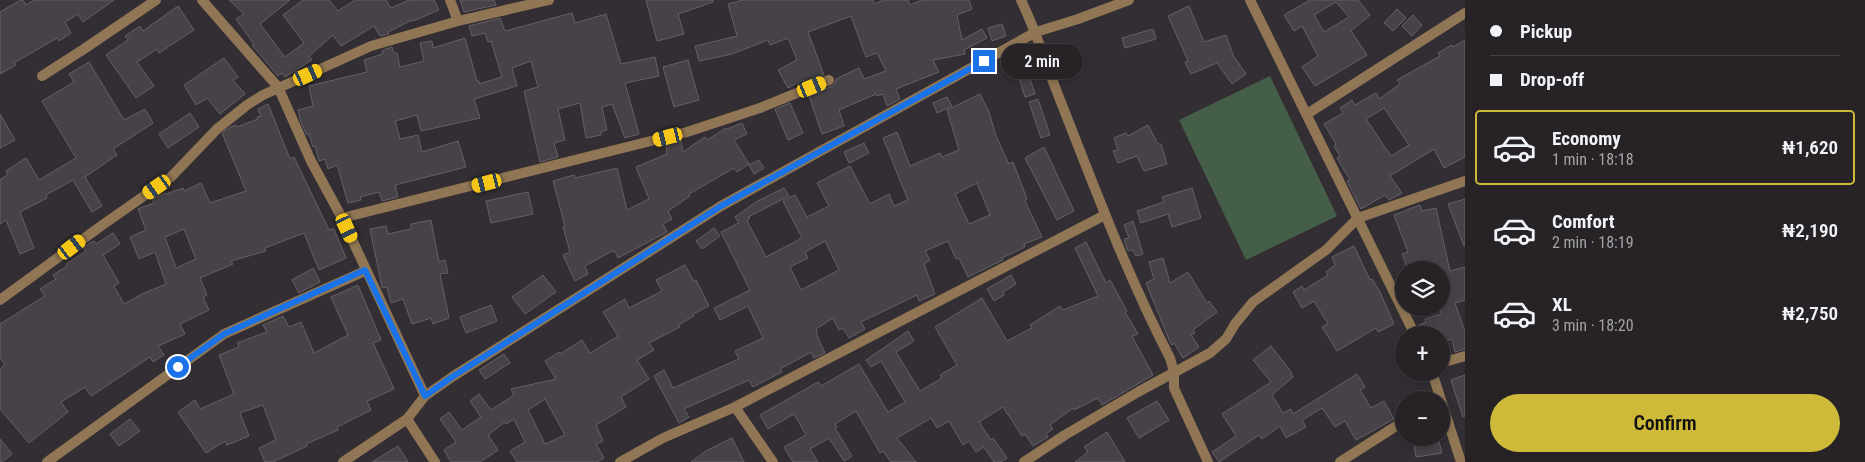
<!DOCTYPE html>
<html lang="en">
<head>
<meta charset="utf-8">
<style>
  body { margin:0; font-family:"Roboto Condensed",sans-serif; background:#322f32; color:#f1f3f6; height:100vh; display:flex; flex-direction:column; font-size:19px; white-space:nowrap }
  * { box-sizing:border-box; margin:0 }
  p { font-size:16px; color:#a4a4a7 }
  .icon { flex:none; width:28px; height:28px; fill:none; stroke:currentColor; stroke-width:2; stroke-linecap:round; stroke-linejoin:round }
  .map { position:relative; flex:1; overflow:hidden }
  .details { display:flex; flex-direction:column; background:#262226; width:400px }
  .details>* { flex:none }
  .hud { display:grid; align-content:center; height:110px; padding:0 25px; background:#262226 }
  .controls { position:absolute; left:1395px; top:261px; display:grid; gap:10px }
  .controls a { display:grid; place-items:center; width:55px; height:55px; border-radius:50%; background:#262226; box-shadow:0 2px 8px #0003,0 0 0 1px #423f43; font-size:25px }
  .end { position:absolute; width:22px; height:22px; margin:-11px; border:6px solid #1a73e8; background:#fff; box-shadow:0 0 0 2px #fff }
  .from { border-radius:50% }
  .bubble { position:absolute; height:35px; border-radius:18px; background:#262226; box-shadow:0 2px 8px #0003,0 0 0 1px #423f43; font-size:16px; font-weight:600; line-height:35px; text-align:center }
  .car { position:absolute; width:15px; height:30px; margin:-15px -8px; border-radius:6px; box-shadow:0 0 4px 1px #0007; background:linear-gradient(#f5c518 24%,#345 0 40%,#f5c518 0 76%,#345 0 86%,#f5c518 0) }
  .hud b { display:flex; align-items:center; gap:18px; height:48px; font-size:19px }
  .hud b+b { border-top:1px solid #423f43 }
  .hud i { width:12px; height:12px; background:#f1f3f6 }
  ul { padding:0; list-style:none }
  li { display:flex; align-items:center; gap:15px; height:75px; margin:0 10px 8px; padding:0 15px; border:2px solid transparent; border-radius:5px }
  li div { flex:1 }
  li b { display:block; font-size:19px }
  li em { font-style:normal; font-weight:600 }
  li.selected { border-color:#ceb938 }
  li>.icon { width:45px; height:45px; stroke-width:1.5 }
  .button { display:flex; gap:10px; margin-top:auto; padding:10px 25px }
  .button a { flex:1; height:58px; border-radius:30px; background:#ceb938; color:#111; font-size:20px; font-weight:600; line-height:58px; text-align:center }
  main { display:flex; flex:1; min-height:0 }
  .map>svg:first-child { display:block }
  .garden { fill:#455e48 }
  .building { fill:#464247; stroke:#656066; fill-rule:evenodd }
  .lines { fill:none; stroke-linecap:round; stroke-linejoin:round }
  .minor { stroke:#907654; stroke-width:10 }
  .route { stroke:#1a73e8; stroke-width:6 }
</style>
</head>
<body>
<main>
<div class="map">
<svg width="1465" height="462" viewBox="0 0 1465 462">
  <rect width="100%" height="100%" fill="#322e33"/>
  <path class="garden" d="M1270,76L1337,216L1246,260L1179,120Z"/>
  <path class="building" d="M21,0H23L26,5L34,0H114L83,22L78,14L65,22L71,33L59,41L57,38L14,63L16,65L0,74V12Z
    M229,0H290L260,24L285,57L304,43L283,15L303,0H329L338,11L355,0H386L391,8L409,0H434L439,10L413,21L412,20L388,32L389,34L380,36L374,26L341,46L333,35L309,56L312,60L285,77L282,73L278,76L252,45L254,44L236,19L244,14Z
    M460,0H494L496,5L464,12Z
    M646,0H713V2L678,14L684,34L657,41Z
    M743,0H873L874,4L884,0H908L910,5L922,0H969L972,9L957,15L962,40L982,29L987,38L964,50L965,54L933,60L939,72L896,89L900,99L889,105L887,106L883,94L877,96L876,94L839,110L844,126L822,134L809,96L832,86L835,84L836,79L859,68L864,79L886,71L877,53L866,57L851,16L808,32L824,75L804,83L803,80L788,88L778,70L797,60L788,38L770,45L768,40L732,54L699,61L695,46L737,36L728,4Z
    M1310,0H1358L1370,15L1351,31L1367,55L1315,86L1302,67L1318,56L1302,26L1294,31L1284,15ZM1336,2L1349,17L1324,32L1314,15Z
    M178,6L194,30L159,53L157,49L137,62L154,86L136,98L106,55L128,40L125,36L140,26L143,31Z
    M1189,6L1204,42L1226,35L1233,55L1246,74L1232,84L1217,63L1191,74L1185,62L1188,61L1168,16Z
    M1397,9L1406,18L1393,31L1384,23Z
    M572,13L575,23L606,14L621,64L655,57L659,76L625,83L639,134L625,138L612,104L602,107L607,130L601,132V135L586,138L580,103L558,109L565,140L554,143L558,157L540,162L524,91L538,87L531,61L512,68L517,86L474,99L480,118L421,131L417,115L395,121L400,139L418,135L422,152L458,141L466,167L395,185L398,197L382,201L379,192L360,197L361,200L348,203L337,165L328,169L325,159L319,161L315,146L313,147L309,134L307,135L301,123L298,110L313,106L309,86L367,72L364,60L383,54L382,51L386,49L392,47L394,53H397L400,67L424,61L420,43L432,41L433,48L465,38L477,81H479V84L502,77L491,41L488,42L485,33L472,36L469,26L500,18L505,31Z
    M1413,15L1422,25L1412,36L1402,26Z
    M1002,24L1006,36L992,41L988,28Z
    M1153,29L1156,39L1125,48L1122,38Z
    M1465,40V157L1444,168L1434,149L1390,176L1402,193L1389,200L1385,195L1361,209L1347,181L1350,180L1337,158L1340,156L1334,146L1336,144L1324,124L1343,113L1340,108L1352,100L1355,105L1376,93L1379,99L1400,84L1397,80L1440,56L1438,53L1452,45L1453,47ZM1384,108L1409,145L1391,156L1366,119Z
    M224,58L238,77L233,80L245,94L220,114L207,98L196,105L184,85Z
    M688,60L699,100L674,107L663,67Z
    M89,62L124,120L145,109L153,123L113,149L117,155L85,177L102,206L92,212L73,180L46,195L47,198L20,212L34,248L20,254L6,220L0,224V180L8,174L6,171L26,158L39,180L76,158L42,101L74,82L69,74Z
    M1027,69L1035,94L1025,97L1017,72Z
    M980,94L989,112L996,136L1009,164L1013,162L1027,199L1025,201L1042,237L1024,244L1025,247L1002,258L1003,260L968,277L959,258L956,259L948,241L925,251L930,260L924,264L935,294L919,301L917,295L861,322L865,329L849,338L843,328L839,330L833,318L816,329L818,338L825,353L814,358L811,352L780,369L782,372L753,387L749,380L684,409L689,417L679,423L654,376L664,370L673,388L739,359L735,351L763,338L748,306L720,320L714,308L750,290L721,232L739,223L735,217L756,202L784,188L789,196L748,217L750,218L747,221L766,257L802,238L783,201L795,195L807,217L829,206L817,183L850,166L870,204L889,194L894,206L908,200L883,138L897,132L910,166L940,153L942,157L959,150L947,110ZM977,183L990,215L969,224L955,194ZM825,241L839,270L801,290L790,267L808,258L805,252Z
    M947,97L952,106L937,113L933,103Z
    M1038,99L1050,135L1041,138L1029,102Z
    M790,103L803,133L788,140L775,109Z
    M268,104L290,159L294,157L329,230L334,229L346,258L319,270L304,233L265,248L266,251L231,261L233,264L200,278L207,295L203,297L209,310L180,324L185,334L158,346L164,355L153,362L150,357L91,396L85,387L61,402L68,412L29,443L0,409V369L5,365L0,357V324L45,296L40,289L56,279L53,275L67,266L66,264L86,251L83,247L94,241L96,244L113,233L120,244L103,255L119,283L114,286L124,304L142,294L166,284L155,252L139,259L130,237L146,230L138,209L154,203L152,199L165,193L166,194L183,188L184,191L201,183L210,203L246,191L222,133L230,127L236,125L237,127L258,119L257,117L261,116L258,109ZM184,229L196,259L176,268L165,237Z
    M190,113L199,127L168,148L159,134Z
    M0,114L15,140L0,148Z
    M742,123L747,134L734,140L749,164L737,172L734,168L689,194L690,196L668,211L672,219L663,224L667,232L618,258L615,251H612L585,266L588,274L575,281L563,255L570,252L563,227L565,226L553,181L574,175L575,178L617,168L627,210L649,199L636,167L667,154L666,144L681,141L683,152L705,137L707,140L726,128L727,129Z
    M1148,125L1158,144H1161L1167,164L1144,171L1137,156L1118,163L1113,151L1118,150L1114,138L1126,133L1128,136Z
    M864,143L869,153L849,163L844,152Z
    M1044,147L1074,211L1057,220L1025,158Z
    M759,160L764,168L754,174L749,165Z
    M1192,188L1201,218L1172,227L1168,214L1141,223L1137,211L1164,202L1162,197Z
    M528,192L533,214L491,223L486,201Z
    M1465,199V246H1464L1448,204Z
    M1420,205L1422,211L1436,208L1450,271L1465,267V300L1455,303L1465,332V349L1455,352L1452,339L1441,343V335H1423L1419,325L1426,322L1425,319L1441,314V302L1447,300L1441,282V270H1408L1402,254L1408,252L1394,215Z
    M431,220L439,262L445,260L448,273L440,274L449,318L433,324L431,318L412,324L403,299L391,303L387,287L382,288V287L370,229L386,226L388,234L411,229V224Z
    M1133,221L1143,254L1136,256L1133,250L1128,251L1124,239L1129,238L1124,225Z
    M714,228L720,236L702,249L696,241Z
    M1086,242L1106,283L1110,280L1127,311L1125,312L1138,334L1132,336L1153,375L1102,405L1098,398L1074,410L1073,408L1050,425L1053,429L1046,434L1048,437L1033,446L1025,434L1022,436L1003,407L979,422L991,440L993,438L1007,458L1001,462H994L984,447L976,452L969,441L963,445L949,421L937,428L931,418L897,438L916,462H891L883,451L880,453L856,411L835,424L837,427L835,428L852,456L844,461L829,438L810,449L818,462H793L784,447L806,435L794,414L768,429L760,415L818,382L821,386L859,364L888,412L905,402L881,361L871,367L866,360L908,331L914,341L896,352L920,391L942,378L940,375L957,365L935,327L982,298L1007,341L1032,328L1030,325L1060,306L1063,310L1098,296L1075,248Z
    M1354,246L1370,280L1372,279L1379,290L1394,324L1378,332L1376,328L1337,351L1322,327L1328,324L1314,301L1302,308L1293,292L1302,286L1304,290L1328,275L1326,272L1335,265L1332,257Z
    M1163,258L1170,283L1188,272L1207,303L1209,301L1217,312L1193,330L1195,333L1191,335L1199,347L1183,358L1174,343L1172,345L1170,342L1146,283L1154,279L1149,262Z
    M685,265L694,282L696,280L709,306L693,314L694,316L678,325L680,327L649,343L654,350L637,360L649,379L621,397L626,407L596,425L603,441L596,444L604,458L597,462H517L510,451L525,442L514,419L506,424L505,422L488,435L498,450L480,462H451L444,450L456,442L440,419L449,412L462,430L481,417L470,401L479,394L491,410L514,395L511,389L556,379L545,361L559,352L560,354L582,340L590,353L618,336L603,312L625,299L629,308L662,291L656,280ZM545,399L565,435L545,444L528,410Z
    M313,268L320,282L299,293L292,280Z
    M543,275L556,292L525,314L512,297Z
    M1011,275L1016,284L1003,292L1004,295L994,301L987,289Z
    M358,285L381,340L373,343L394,389L367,401L371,410L337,427L338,430L306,444L307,446L273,462H265L259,448L276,440L263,405L240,413L249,436L227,445L225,441L206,453L178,412L195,400L200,409L234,394L219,355L239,347L237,343L267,332L263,325L283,316L289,327L301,322L314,353L348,335L331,297Z
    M491,305L497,321L466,333L460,317Z
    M1271,346L1292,373L1291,374L1293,377L1272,395L1283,413L1291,409L1293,414L1357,374L1365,387L1360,390L1371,408L1384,401L1394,419L1356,440L1345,421L1335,427L1322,408L1302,420L1306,427L1286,438L1280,426L1262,439L1259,435L1219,462L1212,452L1236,436L1222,414L1271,382L1253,360Z
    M504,354L510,363L485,379L479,370Z
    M1465,375V416L1463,417L1451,380Z
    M1157,401L1169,420L1139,438L1127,418Z
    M130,419L140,431L119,446L110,434Z
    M1107,432L1125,462H1075L1088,452L1084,447Z
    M732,438L744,462H691L706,451Z
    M1413,438H1438L1442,453L1416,457Z
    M0,439L12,454L2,462H0Z
    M398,446L408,462H372Z"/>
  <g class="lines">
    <path class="minor" d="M202,0L278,87L311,161L342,218L425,396
      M450,0L458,21
      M1021,0C1036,31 1045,61 1057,92C1092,181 1126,273 1170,358L1174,372V388L1208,462
      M1250,0L1415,335
      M42,76L84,49L156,0
      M1307,114L1465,13
      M342,218L687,132L760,108L829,80
      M0,300L101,226L171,177L217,129L247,105L263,95L371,46L458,21L549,0
      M1441,363L1465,356
      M1432,372L1461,462
      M735,407L773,462
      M407,419L435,462
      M47,462L224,334L365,271
      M343,462L407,419L425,396L452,377L721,206L1036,32L1078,19L1129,0
      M620,462L663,438L735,407L1105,215
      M1024,462L1065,435L1138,392L1210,353L1226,339L1235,324L1253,302L1326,250L1358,218L1465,181
      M1340,462L1404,421"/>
  </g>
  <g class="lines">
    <path class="route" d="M178,367L224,334L365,270L425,396L452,377L721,206L984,61"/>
  </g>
</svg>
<div class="controls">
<a><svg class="icon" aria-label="layers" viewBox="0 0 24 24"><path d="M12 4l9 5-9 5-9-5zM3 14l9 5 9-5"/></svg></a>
<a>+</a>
<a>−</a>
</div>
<i class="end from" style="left:178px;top:367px"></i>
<i class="end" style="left:984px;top:61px"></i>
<div class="bubble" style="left:1001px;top:44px;width:82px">2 min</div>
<i class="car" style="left:308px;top:75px;rotate:65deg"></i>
<i class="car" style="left:812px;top:87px;rotate:68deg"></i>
<i class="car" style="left:668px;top:137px;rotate:256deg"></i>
<i class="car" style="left:487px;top:183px;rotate:256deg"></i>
<i class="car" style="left:157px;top:187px;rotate:235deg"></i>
<i class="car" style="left:347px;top:228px;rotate:155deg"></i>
<i class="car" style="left:72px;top:247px;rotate:53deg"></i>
</div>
<section class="details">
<div class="hud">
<b><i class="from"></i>Pickup</b>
<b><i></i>Drop-off</b>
</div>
<ul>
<li class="selected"><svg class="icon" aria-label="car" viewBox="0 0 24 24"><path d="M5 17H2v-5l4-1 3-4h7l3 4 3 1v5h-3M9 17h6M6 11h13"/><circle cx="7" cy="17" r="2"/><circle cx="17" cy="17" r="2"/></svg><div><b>Economy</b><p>1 min · 18:18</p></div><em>₦1,620</em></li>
<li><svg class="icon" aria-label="car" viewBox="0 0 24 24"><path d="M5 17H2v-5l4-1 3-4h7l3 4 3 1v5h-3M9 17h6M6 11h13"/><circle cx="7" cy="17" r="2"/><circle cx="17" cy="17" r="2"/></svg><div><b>Comfort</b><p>2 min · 18:19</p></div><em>₦2,190</em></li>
<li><svg class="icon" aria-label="car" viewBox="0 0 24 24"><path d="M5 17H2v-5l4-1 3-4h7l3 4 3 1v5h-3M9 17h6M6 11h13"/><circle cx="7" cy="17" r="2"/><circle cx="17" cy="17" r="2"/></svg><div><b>XL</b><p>3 min · 18:20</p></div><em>₦2,750</em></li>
</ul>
<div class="button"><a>Confirm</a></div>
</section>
</main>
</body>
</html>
